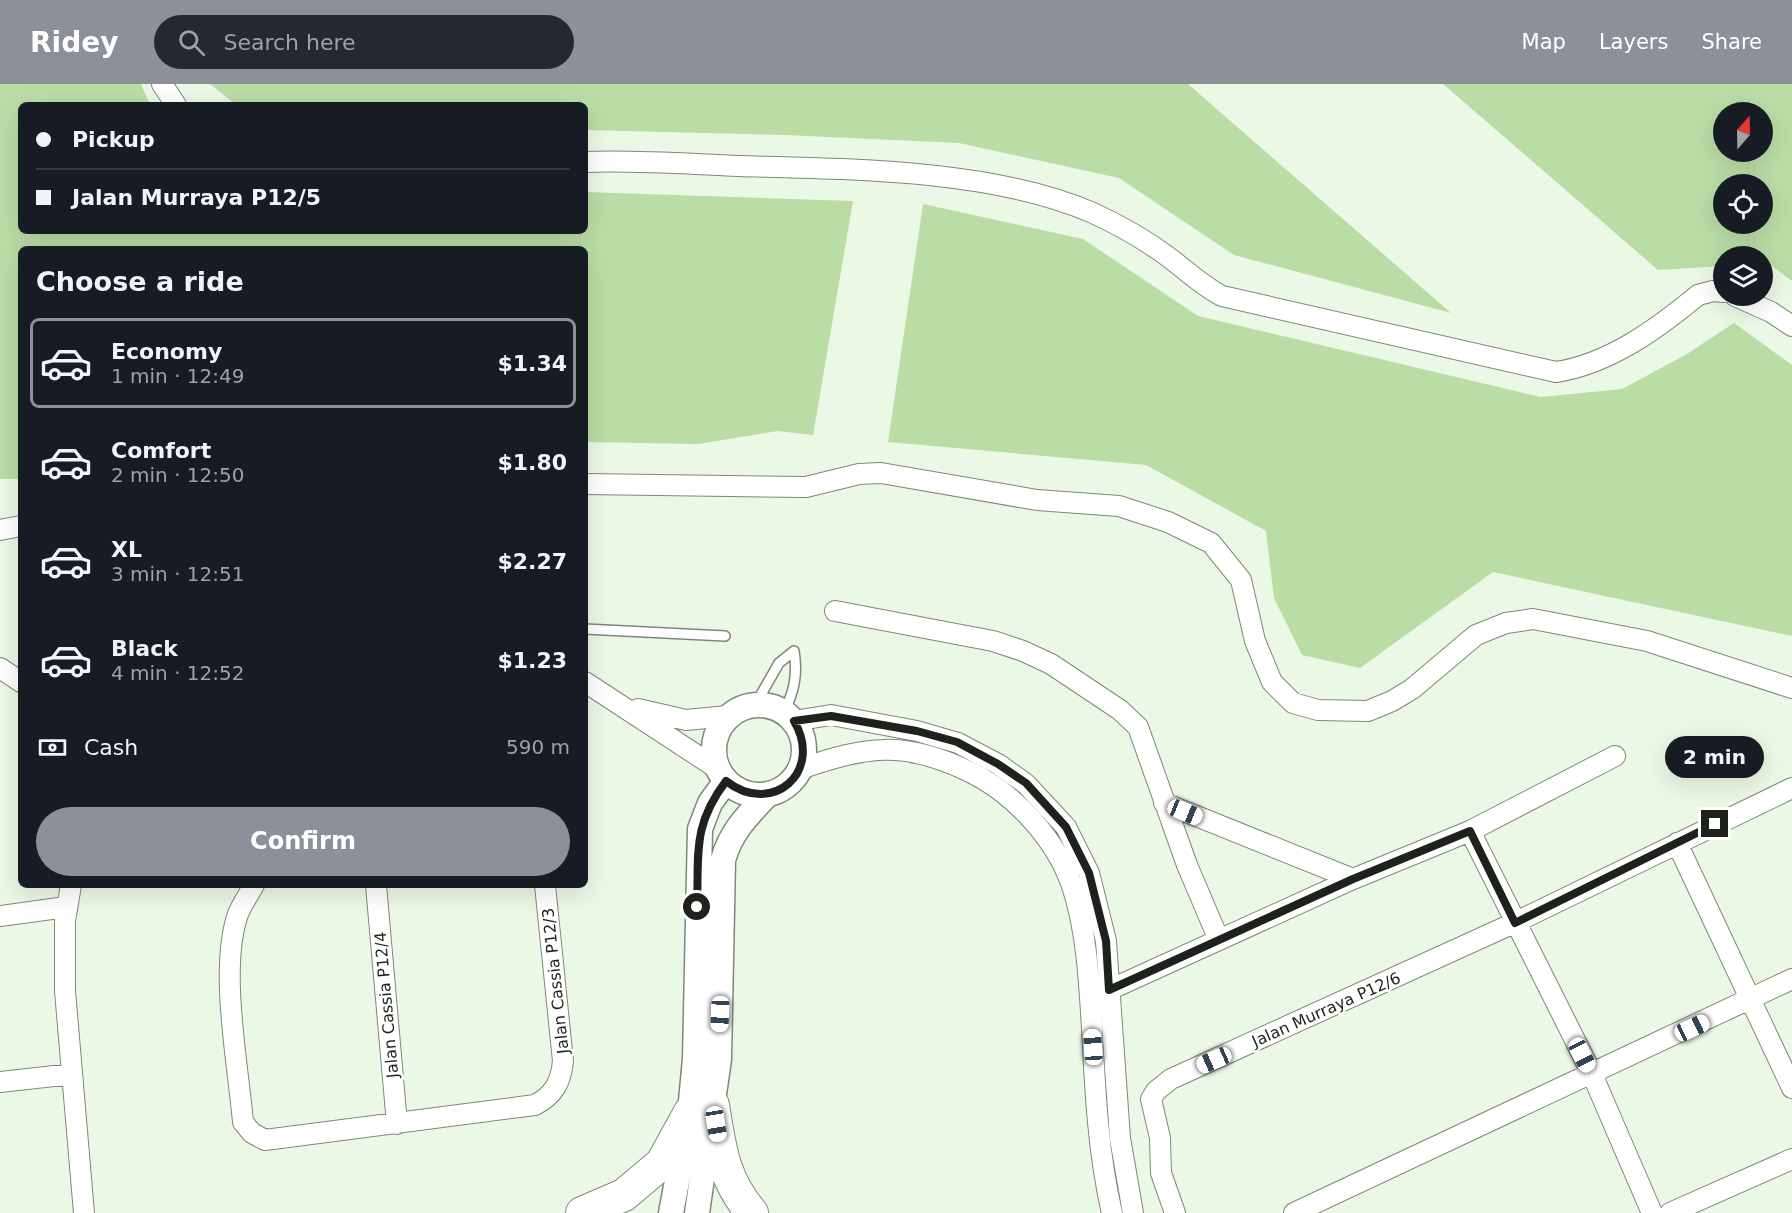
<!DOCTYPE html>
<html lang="en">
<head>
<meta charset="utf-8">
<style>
  body { margin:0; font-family:"DejaVu Sans",sans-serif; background:#242831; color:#f1f3f6; height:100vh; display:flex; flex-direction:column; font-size:22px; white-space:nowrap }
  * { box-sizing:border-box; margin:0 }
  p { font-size:20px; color:#9ea1a6 }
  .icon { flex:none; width:33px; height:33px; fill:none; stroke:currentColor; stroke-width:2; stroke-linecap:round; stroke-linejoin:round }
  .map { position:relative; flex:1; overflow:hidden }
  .drawer { position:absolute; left:18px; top:162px; width:570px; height:642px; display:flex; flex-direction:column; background:#171b24; border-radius:9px; box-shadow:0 6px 24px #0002 }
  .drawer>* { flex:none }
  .guide { position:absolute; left:18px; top:18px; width:570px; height:132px; border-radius:9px; box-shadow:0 6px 24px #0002; display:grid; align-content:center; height:132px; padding:0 18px; background:#171b24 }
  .needle { width:39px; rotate:20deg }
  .buttons { position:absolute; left:1713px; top:18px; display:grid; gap:12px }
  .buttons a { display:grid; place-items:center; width:60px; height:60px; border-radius:50%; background:#171b24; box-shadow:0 6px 24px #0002; font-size:30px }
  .end { position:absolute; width:27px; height:27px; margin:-14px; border:8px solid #1e221c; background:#fff; box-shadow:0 0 0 3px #fff }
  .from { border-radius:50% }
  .bubble { position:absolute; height:42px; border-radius:21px; background:#171b24; box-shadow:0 6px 24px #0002; font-size:20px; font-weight:600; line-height:42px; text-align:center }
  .car { position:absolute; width:18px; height:36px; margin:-18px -9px; border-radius:8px; box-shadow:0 0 4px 2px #0007; background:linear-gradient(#fff 24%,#345 0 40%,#fff 0 76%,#345 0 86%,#fff 0) }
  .guide b { display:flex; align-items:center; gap:21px; height:57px; font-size:22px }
  .guide b+b { border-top:2px solid #363941 }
  .guide i { width:15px; height:15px; background:#f1f3f6 }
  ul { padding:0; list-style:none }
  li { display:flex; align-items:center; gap:18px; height:90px; margin:0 12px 9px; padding:0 6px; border:3px solid transparent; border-radius:9px }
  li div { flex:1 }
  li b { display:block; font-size:22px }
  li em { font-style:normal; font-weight:600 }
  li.current { border-color:#8c9099 }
  li>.icon { width:54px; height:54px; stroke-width:1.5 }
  h2 { padding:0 18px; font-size:27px; line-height:72px }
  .pay { display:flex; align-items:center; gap:15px; height:66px; padding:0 18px; font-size:22px }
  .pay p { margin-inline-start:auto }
  .primary-button { display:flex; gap:12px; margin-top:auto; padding:12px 18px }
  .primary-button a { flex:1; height:69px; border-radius:36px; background:#8c9099; color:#fff; font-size:24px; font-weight:600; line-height:69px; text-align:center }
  header { display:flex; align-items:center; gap:36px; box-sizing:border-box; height:84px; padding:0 30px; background:#8c9099; color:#fff }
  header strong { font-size:28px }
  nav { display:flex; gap:33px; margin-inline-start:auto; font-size:21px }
  .search { width:420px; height:54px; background:#242831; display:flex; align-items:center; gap:15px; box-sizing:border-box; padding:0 21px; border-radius:33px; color:#9ea1a6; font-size:22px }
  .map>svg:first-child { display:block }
  .green { fill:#badda6; fill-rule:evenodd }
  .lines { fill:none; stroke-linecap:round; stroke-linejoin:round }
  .service-casing { stroke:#7e8878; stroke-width:12 }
  .minor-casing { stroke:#7e8878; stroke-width:22 }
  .tertiary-casing { stroke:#7e8878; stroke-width:27 }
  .primary-casing { stroke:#7e8878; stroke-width:34 }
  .service { stroke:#fff; stroke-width:9 }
  .minor { stroke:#fff; stroke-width:20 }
  .tertiary { stroke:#fff; stroke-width:24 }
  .primary { stroke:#fff; stroke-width:32 }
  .route { stroke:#1e221c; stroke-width:8 }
  .labels { text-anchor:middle; stroke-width:5; stroke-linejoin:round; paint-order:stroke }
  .street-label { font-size:16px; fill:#1e221c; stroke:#fff }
</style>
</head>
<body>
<header>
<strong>Ridey</strong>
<div class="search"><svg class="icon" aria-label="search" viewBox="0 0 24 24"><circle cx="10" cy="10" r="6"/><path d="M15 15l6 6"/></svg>Search here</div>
<nav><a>Map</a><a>Layers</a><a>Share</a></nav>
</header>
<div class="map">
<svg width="1792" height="1129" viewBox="0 0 1792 1129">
  <rect width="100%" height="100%" fill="#ecf8e6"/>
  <path class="green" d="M0,0H141L150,21H21V147H585V108L853,117L813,351L778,347L698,360L585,358V165H21V395H0Z
    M210,0H1188L1451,229L1234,171L1119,94L959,59L785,51L585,46V21H236Z
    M1443,0H1792V197L1768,179L1763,180L1762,172H1724L1723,182L1658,186ZM1724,28H1762V68H1724ZM1762,100V140H1724V100Z
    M923,120L1083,155L1198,232L1541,313L1622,305L1687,270L1734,239L1792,281V552L1493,488L1360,584L1302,571L1274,514L1266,447L1146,381L888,358Z"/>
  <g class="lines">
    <g class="service-casing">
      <path id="service" d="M585,545L725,552
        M755,621L779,579L794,567C798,591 794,607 784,629"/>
    </g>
    <g class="minor-casing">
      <path id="minor" d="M162,0L176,21
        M585,78C636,76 688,80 739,82C849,85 992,85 1093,129C1119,141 1144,155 1167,172C1186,186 1201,201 1222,212L1556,288C1609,280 1657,245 1698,211L1713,207L1724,208
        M1735,212L1771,228L1792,242
        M585,400L806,403L859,390L881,389L1037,416L1119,422L1168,438L1211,459L1241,496L1255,557L1272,598L1293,619L1318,626L1368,627L1392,617L1412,605L1476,551L1506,539L1533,535L1647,557L1792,604
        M0,446L21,442
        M835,527L993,557L1023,567L1051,580L1120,626L1138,643L1187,781L1219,856
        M0,584L21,598
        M585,598L718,685
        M638,625L686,636L728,632
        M794,637L831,631L917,647L958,659L998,680L1026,700L1066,743L1089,789L1106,857L1120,1054L1133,1129
        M800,685C867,662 904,656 970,688C1014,709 1058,757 1073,805C1087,850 1089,897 1092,944C1095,1005 1098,1069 1112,1129
        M1164,719L1353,795
        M1470,747L1592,990L1652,1129
        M1677,759L1792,1004
        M71,801L65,837V907L84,1129
        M254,801C249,810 242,820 238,830C219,884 238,980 243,1038L252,1049L265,1056L535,1021C554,1011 561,998 563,977L545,801
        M376,801L397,1040
        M0,832L66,823
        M1098,907L1109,906L1353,795L1470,747L1615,672
        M0,998L72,990
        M1175,1129L1161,1089L1160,1054L1151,1015L1156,1007L1171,995L1514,839L1792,704
        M1294,1129L1792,895
        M1670,1129L1792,1075"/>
    </g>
    <g class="tertiary-casing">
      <path id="tertiary" d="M714 666a45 45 0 1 1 90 0a45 45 0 1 1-90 0Z
        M671,1129L690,1028L695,975L700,745L710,719L726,697
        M697,1129L719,975L723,776C731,747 748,731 768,710"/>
    </g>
    <g class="primary-casing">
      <path id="primary" d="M713,1021C720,1064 723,1095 752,1129
        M582,1129L624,1111L662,1079L690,1028"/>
    </g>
    <use href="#service" class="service"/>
    <use href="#minor" class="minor"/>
    <use href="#tertiary" class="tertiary"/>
    <use href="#primary" class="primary"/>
  </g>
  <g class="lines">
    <path class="route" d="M697,823C699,769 692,742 726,697C772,733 824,688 794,637L831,632L917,647L957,658L998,680L1026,699L1066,743L1089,789L1106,857L1109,906L1353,795L1470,747L1515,839L1715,740"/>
  </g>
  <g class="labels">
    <g class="street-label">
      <text transform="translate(555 897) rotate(-96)" y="6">Jalan Cassia P12/3</text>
      <text transform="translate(386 921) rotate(-95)" y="6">Jalan Cassia P12/4</text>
      <text transform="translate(1326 925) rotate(-24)" y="6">Jalan Murraya P12/6</text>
    </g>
  </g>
</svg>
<div class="buttons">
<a><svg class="needle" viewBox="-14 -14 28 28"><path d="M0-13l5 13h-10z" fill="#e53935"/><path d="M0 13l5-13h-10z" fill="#9ea1a6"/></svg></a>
<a><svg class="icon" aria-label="locate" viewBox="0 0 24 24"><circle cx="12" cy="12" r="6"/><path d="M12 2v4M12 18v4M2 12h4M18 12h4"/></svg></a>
<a><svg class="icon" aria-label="layers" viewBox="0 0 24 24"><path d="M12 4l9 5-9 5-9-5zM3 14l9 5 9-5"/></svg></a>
</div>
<i class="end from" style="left:697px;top:823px"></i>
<i class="end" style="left:1715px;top:740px"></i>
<div class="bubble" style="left:1665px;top:652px;width:99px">2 min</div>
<i class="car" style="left:1185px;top:728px;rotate:112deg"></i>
<i class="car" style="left:720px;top:930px;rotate:182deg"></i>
<i class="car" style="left:1692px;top:944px;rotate:65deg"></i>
<i class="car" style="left:1093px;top:963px;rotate:356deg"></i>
<i class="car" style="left:1582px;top:971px;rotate:153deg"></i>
<i class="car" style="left:1214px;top:976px;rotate:246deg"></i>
<i class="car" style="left:716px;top:1040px;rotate:171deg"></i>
<div class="guide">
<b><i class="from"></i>Pickup</b>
<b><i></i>Jalan Murraya P12/5</b>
</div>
<section class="drawer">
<h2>Choose a ride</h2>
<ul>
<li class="current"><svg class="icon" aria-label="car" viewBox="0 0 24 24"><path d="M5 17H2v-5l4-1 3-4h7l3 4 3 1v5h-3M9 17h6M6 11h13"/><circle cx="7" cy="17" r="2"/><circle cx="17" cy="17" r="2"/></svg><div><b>Economy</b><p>1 min · 12:49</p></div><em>$1.34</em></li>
<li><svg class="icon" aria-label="car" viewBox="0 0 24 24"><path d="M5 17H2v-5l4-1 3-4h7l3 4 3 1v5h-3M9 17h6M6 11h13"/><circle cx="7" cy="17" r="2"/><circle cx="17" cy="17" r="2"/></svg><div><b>Comfort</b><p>2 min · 12:50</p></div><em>$1.80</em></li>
<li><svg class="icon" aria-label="car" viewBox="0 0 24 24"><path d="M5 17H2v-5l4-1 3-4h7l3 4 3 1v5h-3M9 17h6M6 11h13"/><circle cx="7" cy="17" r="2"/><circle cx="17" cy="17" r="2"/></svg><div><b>XL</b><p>3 min · 12:51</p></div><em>$2.27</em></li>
<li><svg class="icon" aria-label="car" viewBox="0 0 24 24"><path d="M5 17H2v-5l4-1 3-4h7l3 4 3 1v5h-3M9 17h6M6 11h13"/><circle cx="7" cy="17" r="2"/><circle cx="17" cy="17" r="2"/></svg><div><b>Black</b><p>4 min · 12:52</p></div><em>$1.23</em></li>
</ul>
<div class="pay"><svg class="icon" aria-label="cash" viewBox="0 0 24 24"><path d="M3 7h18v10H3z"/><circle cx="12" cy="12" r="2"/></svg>Cash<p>590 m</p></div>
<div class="primary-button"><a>Confirm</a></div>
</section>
</div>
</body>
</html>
